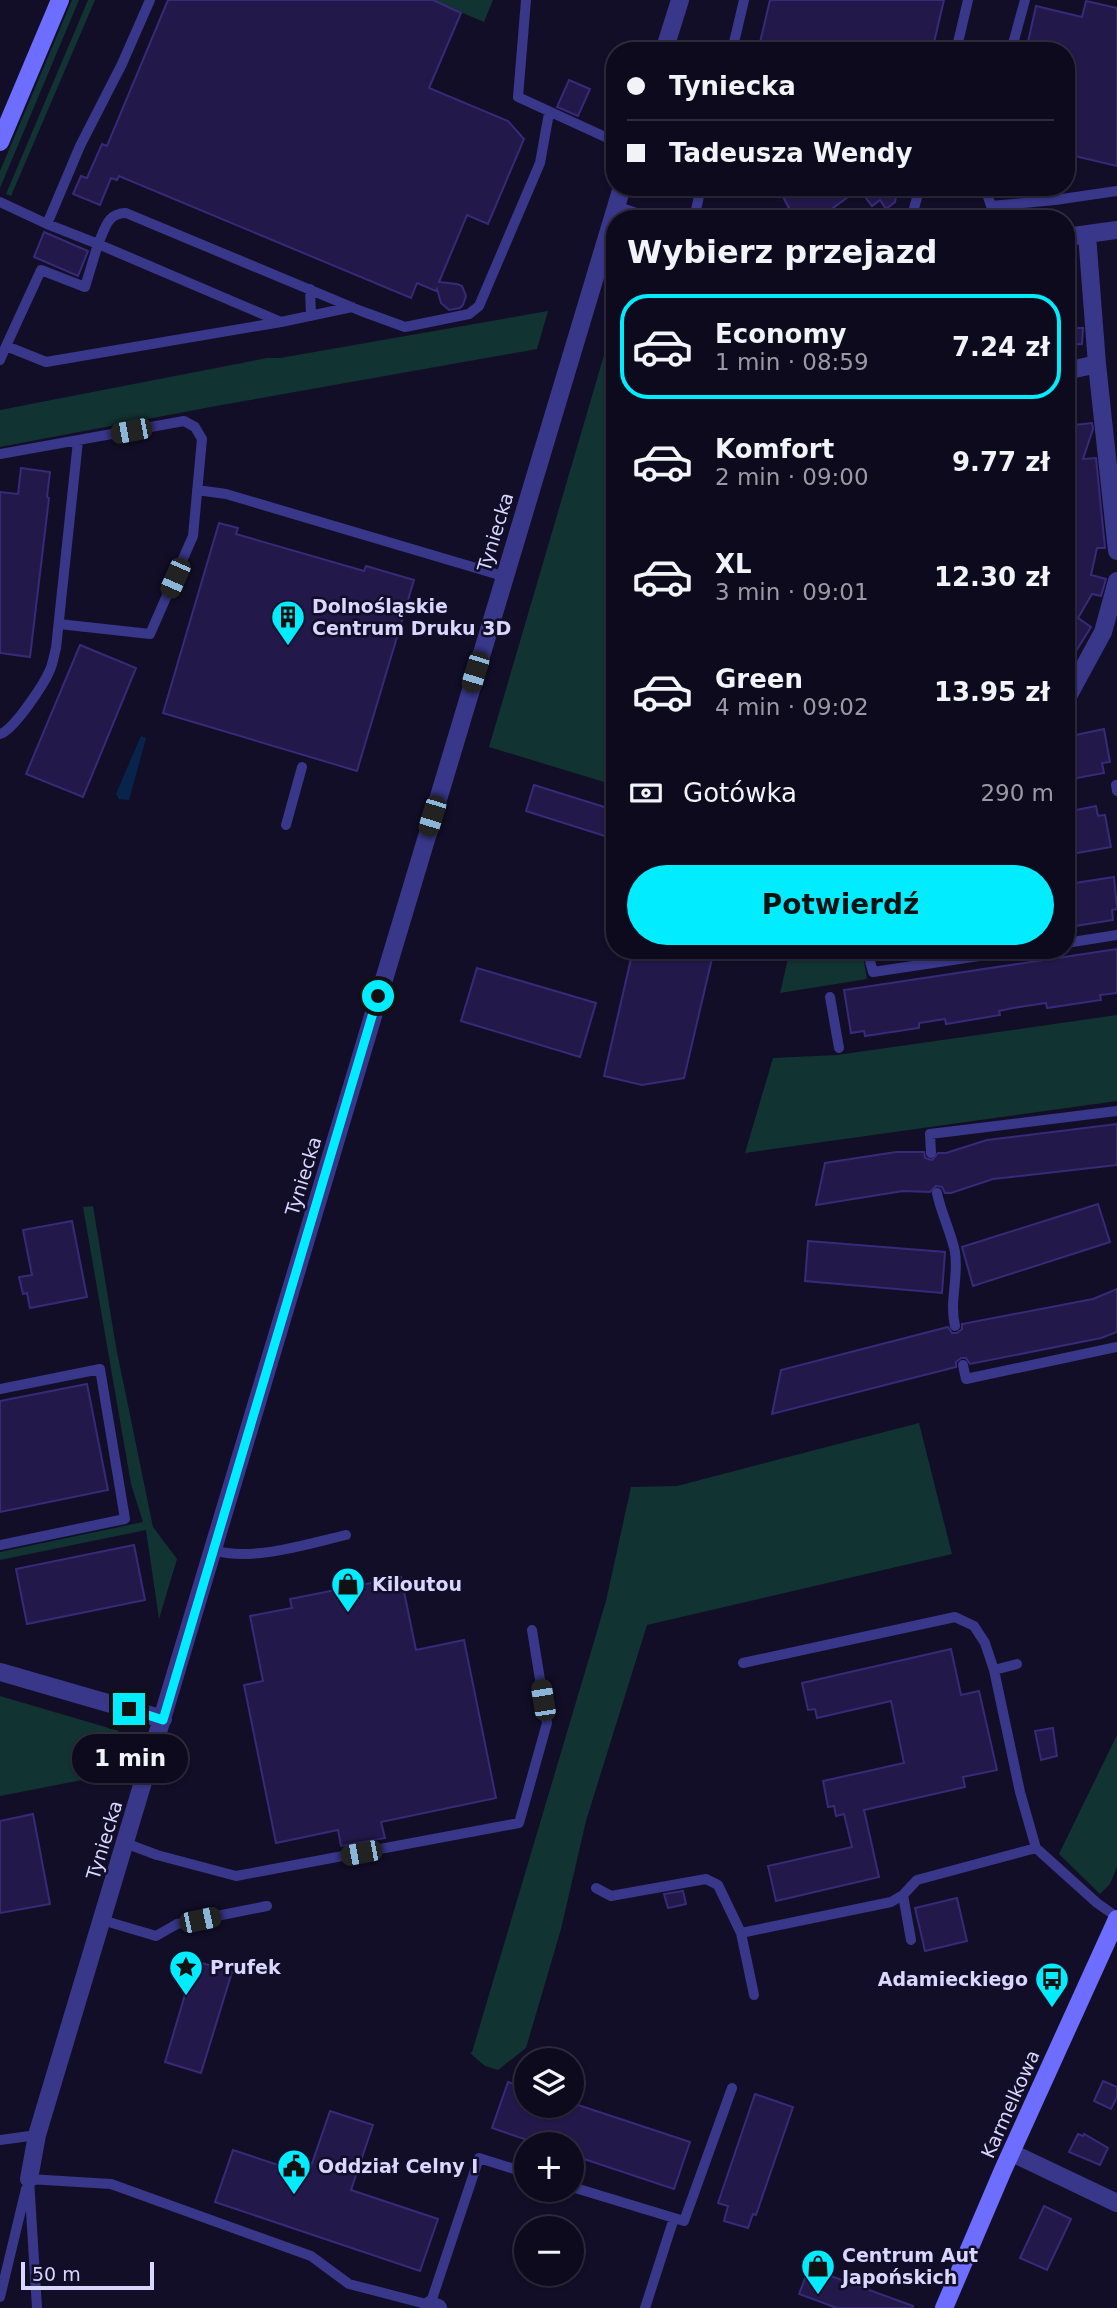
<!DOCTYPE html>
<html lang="pl">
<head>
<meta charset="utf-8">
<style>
  body { margin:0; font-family:"DejaVu Sans",sans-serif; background:#171327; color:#f1f3f6; height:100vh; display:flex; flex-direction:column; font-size:26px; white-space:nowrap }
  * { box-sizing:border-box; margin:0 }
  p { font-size:23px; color:#9b9aa4 }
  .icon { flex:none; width:38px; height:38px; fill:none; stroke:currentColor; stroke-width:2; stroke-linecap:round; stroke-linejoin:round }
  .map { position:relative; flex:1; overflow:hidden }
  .sheet { position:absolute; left:606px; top:210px; width:469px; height:749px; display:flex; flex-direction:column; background:#0e0a1e; border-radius:28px; box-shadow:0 2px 5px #0004,0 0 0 2px #2e2b3c }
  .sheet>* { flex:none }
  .hud { position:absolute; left:606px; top:42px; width:469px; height:154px; border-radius:28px; box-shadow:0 2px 5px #0004,0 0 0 2px #2e2b3c; display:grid; align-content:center; height:154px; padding:0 21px; background:#0e0a1e }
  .tools { position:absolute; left:514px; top:2048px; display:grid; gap:14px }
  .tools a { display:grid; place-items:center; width:70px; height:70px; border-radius:50%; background:#0e0a1e; box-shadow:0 2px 5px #0004,0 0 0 2px #2e2b3c; font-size:35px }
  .scale { position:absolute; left:21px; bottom:18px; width:133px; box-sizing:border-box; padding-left:7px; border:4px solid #d9d6ff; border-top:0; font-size:19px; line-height:24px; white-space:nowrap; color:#d9d6ff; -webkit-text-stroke:5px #120e28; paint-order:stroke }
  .end { position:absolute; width:32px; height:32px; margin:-16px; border:9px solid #02ecff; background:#111; box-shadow:0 0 0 4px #111 }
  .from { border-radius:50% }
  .bubble { position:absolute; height:49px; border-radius:24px; background:#0e0a1e; box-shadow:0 2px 5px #0004,0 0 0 2px #2e2b3c; font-size:23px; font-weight:600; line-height:49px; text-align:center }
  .car { position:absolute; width:21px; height:42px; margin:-21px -10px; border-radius:9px; box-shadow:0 0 5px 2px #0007; background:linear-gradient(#222 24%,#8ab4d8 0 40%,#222 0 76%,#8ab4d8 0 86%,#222 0) }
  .hud b { display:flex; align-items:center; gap:24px; height:66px; font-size:26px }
  .hud b+b { border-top:2px solid #2e2b3c }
  .hud i { width:18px; height:18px; background:#f1f3f6 }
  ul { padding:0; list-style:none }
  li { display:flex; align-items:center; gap:21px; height:105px; margin:0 14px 10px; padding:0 7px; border:4px solid transparent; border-radius:28px }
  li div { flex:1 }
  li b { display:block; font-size:26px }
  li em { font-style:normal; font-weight:600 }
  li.on { border-color:#02ecff }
  li>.icon { width:63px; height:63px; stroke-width:1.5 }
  h2 { padding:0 21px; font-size:32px; line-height:84px }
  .pay { display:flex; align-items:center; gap:18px; height:77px; padding:0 21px; font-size:26px }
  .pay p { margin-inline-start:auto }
  .action { display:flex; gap:14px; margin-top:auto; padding:14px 21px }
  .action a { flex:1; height:80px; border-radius:42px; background:#02ecff; color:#111; font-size:28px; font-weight:600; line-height:80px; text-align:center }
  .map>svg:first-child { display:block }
  .green { fill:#113331 }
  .water { fill:#09244c }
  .building { fill:#22194a; stroke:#372a78; stroke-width:2 }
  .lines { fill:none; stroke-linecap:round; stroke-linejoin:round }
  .lane { stroke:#38378a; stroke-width:10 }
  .street { stroke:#38378a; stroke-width:18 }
  .secondary { stroke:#6d6dff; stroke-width:18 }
  .route { stroke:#02ecff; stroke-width:9 }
  .labels { text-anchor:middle; stroke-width:5; stroke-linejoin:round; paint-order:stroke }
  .street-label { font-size:19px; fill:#d9d6ff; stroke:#120e28 }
  .poi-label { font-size:19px; font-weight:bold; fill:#d9d6ff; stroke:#120e28; text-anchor:start }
</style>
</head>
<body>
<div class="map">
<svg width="1117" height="2308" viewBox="0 0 1117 2308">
  <rect width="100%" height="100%" fill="#120e28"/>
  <path class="green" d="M72,0H79L0,188V171Z
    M88,0H95L11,196L6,194Z
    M432,0H493L484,22Z
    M548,311L537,349L216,406L0,447V410L267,358H280Z
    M614,321V785L489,747Z
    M790,950H862L867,979L780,993Z
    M1117,1015V1101L745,1153L773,1058L837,1055Z
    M93,1206L116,1347L153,1527L177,1559L159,1619L146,1530L0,1560V1552L143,1522L131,1484L83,1207Z
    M919,1423L952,1554L647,1625L586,1821L561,1929L526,2048L498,2070L485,2066L470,2053L472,2052L606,1601L631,1487L677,1486Z
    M0,1696L119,1731L103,1776L0,1796Z
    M1117,1735V1867L1110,1884L1100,1894L1059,1854Z"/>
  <path class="water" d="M141,736L146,738L129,800L119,799L116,794Z"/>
  <path class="building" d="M168,0H433L461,13L429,88L508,121L524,139L488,224L467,215L439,282L457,284L462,286L466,296L463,305L460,308L449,310L441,303L437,289L436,291L417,283L411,298L119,176L117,180L111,178L100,205L73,194L81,176L87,178L102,144L107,146Z
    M770,0H944L932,51H758Z
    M1086,1L1117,8V166L1066,154V51H1026L1036,6L1082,17Z
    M569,80L590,89L578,116L557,107Z
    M778,187H898L895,202L886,209L880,200L872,206L859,189L818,219L792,214Z
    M44,232L88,251L78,276L34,257Z
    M1066,328H1083L1082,344L1066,345Z
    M1092,423L1093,429L1083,459L1096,458L1105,548H1097L1091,575L1106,579L1101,596L1092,594L1078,618L1091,627L1066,667V426Z
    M21,468L50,472L47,497L49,498L30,657L0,653V492L18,494Z
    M219,523L238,528L236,534L364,571L366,566L414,580L357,771L163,713Z
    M80,645L136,668L83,797L26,774Z
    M1104,729L1110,762L1102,763L1104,773L1066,780V737Z
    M534,785L614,810V839L526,811Z
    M1096,806L1098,816L1105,815L1111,847L1066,855V812Z
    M1114,877L1117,909L1112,910L1113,920L1069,927L1066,917L1068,884Z
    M1117,949V993L1100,995L1101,1000L1047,1008L1046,1003L1013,1008L999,1011L1000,1015L946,1024L945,1019L919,1023V1028L865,1036L864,1031L851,1033L844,990Z
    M633,950H714L684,1078L642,1085L604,1076Z
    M477,968L596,1003L580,1057L461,1021Z
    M1117,1124V1165L993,1179L951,1193H945L942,1187L936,1186L930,1192L903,1191L816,1205L825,1163L896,1152H924L925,1158L932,1160L938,1153H946L987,1140Z
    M1098,1204L1110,1242L973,1286L962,1247Z
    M72,1221L87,1297L30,1308L27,1293L23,1294L19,1277L32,1275L23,1230Z
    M808,1241L945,1252L942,1293L805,1281Z
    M1117,1289V1332L1101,1338L970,1364L966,1358H961L956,1362V1367L772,1414L781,1370L948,1327L952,1333H957L962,1329V1324L1093,1299Z
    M87,1384L108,1490L0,1512V1401Z
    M134,1545L145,1600L27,1624L16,1569Z
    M401,1577L416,1650L464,1640L496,1798L381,1822L385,1838L341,1846L338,1830L276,1843L244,1685L263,1681L250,1616L292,1608L290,1599Z
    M951,1649L961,1695L979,1691L997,1770L963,1777L965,1787L864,1810L879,1877L776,1901L768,1866L852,1847L844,1814L836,1816L834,1806L828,1807L823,1781L904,1763L891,1701L817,1718L815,1709L808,1710L802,1683Z
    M1053,1728L1057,1756L1041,1760L1035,1731Z
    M33,1814L50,1904L0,1913V1821Z
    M683,1891L686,1904L668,1908L664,1894Z
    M957,1898L967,1941L925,1951L915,1908Z
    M195,1961L232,1972L201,2073L165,2062Z
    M1103,2081L1117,2087V2097L1111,2109L1094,2101Z
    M508,2082L527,2088V2105H578L690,2142L674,2189L572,2155V2144H539L492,2128Z
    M755,2094L793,2107L756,2215L753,2214L748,2228L724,2221L728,2206L718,2203Z
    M330,2111L373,2125L351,2190L438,2219L420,2271L215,2202L233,2150L308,2175Z
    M1078,2134L1083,2136L1084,2134L1108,2148L1100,2165L1069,2152Z
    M1044,2206L1071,2219L1047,2270L1020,2258Z
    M809,2268L913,2306V2308H837L799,2294Z"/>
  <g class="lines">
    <path class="lane" d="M526,0L518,97L614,141
      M732,51L744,0
      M956,51L968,0
      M1011,51L1025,0
      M985,187L991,206L1055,200L1117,191
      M0,202L47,224L80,146L122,64L150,0
      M616,206L639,214L667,219
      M694,219L701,187
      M911,219L920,187
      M47,224L98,244C105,229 107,213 126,213L361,311L405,327L469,314L479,306L540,163L549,113
      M310,289L311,316
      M281,322L46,362L6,346L41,270L85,287L98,244L281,322L352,307
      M0,360L6,346
      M0,454L184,421L195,427L202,439L193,536L150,634L59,624
      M197,490L226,494L503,576
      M0,734C14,730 44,684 50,670C53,663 54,655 56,648L78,441
      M1116,785L1117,791
      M286,825L302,767
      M1066,943L1117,935
      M867,950L873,972L1020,950
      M830,997L839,1048
      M931,1153L930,1134L1117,1111
      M937,1193C941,1213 951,1232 955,1252C959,1277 949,1301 955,1326
      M963,1365L966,1379L1117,1347
      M0,1389L100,1369L125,1519L0,1545
      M213,1550C252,1562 307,1544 346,1535
      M743,1663L955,1617L974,1626L985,1643L994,1670L1020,1792L1036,1848L1097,1903L1117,1917
      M994,1670L1017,1664
      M125,1843L157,1855L236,1876L519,1823L547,1723L532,1630
      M596,1888L611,1896L706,1879L718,1885L741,1933L891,1902L903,1895L917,1880L1036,1848
      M903,1895L911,1940
      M102,1920L156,1936L177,1924L267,1906
      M741,1933L754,1995
      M0,2140L37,2135
      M29,2179L111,2184L311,2256L349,2284L430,2305L479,2158L527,2173
      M29,2179L37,2308
      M572,2187L684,2221L732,2088
      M0,2297L26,2189
      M645,2308L674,2218"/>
    <path class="street" d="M664,51L680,0
      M1066,237L1117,230
      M1097,364L1117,551
      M1066,371L1097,364L1087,235
      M1066,700L1103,632L1117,581
      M0,1672L163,1719
      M1012,2153L1117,2203
      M29,2179L37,2135L622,187
      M429,2308L430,2305L438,2308"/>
    <path class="secondary" d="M0,142L60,0
      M944,2308L1003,2170L1117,1919"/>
  </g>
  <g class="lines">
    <path class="route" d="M129,1709L163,1720L378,996"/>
  </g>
  <defs>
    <g id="building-pin" transform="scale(1.75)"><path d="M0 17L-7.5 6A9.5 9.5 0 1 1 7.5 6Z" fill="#02ecff" stroke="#120e28"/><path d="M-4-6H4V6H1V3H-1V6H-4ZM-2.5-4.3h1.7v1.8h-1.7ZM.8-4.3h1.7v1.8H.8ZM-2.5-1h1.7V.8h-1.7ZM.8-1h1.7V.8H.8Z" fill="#111"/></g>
    <g id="shop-pin" transform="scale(1.75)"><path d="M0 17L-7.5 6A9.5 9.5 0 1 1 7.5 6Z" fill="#02ecff" stroke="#120e28"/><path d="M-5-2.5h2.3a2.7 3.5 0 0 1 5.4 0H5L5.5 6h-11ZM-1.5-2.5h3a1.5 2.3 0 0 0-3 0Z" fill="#111"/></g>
    <g id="sight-pin" transform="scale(1.75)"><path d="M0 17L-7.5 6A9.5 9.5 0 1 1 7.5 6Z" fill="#02ecff" stroke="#120e28"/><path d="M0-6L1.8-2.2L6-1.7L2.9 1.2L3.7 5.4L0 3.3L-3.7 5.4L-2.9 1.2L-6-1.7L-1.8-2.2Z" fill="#111"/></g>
    <g id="bus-pin" transform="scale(1.75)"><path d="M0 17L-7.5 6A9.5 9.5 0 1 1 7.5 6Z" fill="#02ecff" stroke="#120e28"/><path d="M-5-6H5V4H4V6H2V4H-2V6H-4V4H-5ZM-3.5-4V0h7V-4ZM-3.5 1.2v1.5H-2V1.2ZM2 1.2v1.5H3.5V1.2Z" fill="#111"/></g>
    <g id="civic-pin" transform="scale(1.75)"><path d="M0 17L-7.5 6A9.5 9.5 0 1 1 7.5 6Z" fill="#02ecff" stroke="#120e28"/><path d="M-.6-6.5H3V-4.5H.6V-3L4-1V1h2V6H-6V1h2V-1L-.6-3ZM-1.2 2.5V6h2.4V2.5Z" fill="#111"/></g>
  </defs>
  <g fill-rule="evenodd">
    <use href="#building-pin" x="288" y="617"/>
    <use href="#shop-pin" x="348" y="1584"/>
    <use href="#sight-pin" x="186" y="1967"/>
    <use href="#bus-pin" x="1052" y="1979"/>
    <use href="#civic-pin" x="294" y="2166"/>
    <use href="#shop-pin" x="818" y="2266"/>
  </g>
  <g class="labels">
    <g class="street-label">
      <text transform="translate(495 532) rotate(-73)" y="7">Tyniecka</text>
      <text transform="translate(303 1176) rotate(-73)" y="7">Tyniecka</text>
      <text transform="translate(104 1840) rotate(-73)" y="7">Tyniecka</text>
      <text transform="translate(1010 2104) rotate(-66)" y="7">Karmelkowa</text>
    </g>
    <g class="poi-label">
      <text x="312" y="613">Dolnośląskie<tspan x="312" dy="22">Centrum Druku 3D</tspan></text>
      <text x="372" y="1591">Kiloutou</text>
      <text x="210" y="1974">Prufek</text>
      <text x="1028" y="1986" text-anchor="end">Adamieckiego</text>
      <text x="318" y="2173">Oddział Celny I</text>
      <text x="842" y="2262">Centrum Aut<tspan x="842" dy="22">Japońskich</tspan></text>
    </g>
  </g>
</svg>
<div class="tools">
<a><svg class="icon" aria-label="layers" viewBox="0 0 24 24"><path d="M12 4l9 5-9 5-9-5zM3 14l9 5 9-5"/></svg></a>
<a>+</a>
<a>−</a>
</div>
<div class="scale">50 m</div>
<i class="end from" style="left:378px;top:996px"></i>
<i class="end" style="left:129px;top:1709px"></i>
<div class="bubble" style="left:72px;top:1734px;width:116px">1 min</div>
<i class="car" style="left:131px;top:431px;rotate:259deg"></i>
<i class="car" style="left:175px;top:578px;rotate:204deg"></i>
<i class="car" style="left:475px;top:672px;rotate:197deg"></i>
<i class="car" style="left:432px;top:816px;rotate:197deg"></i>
<i class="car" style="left:543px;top:1700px;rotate:351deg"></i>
<i class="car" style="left:361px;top:1853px;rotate:259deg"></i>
<i class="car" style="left:200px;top:1920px;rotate:78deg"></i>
<div class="hud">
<b><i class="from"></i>Tyniecka</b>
<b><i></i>Tadeusza Wendy</b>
</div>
<section class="sheet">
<h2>Wybierz przejazd</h2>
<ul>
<li class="on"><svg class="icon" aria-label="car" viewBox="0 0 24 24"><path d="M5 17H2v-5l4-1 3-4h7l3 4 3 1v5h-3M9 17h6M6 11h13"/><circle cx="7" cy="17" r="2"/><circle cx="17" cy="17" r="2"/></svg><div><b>Economy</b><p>1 min · 08:59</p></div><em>7.24 zł</em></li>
<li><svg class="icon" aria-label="car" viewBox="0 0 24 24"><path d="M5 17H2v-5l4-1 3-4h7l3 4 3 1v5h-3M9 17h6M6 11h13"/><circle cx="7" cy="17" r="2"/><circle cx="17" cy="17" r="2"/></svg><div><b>Komfort</b><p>2 min · 09:00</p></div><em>9.77 zł</em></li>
<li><svg class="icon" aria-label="car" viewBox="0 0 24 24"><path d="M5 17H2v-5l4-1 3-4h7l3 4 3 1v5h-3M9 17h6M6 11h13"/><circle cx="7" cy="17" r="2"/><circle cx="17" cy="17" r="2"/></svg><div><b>XL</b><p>3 min · 09:01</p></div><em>12.30 zł</em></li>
<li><svg class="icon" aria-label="car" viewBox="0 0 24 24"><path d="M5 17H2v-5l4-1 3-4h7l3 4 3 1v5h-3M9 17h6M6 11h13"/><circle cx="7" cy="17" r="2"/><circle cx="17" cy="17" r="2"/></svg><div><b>Green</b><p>4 min · 09:02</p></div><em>13.95 zł</em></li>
</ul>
<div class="pay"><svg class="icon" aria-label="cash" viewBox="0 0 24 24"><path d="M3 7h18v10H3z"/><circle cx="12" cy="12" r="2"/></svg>Gotówka<p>290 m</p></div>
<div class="action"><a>Potwierdź</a></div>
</section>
</div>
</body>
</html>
